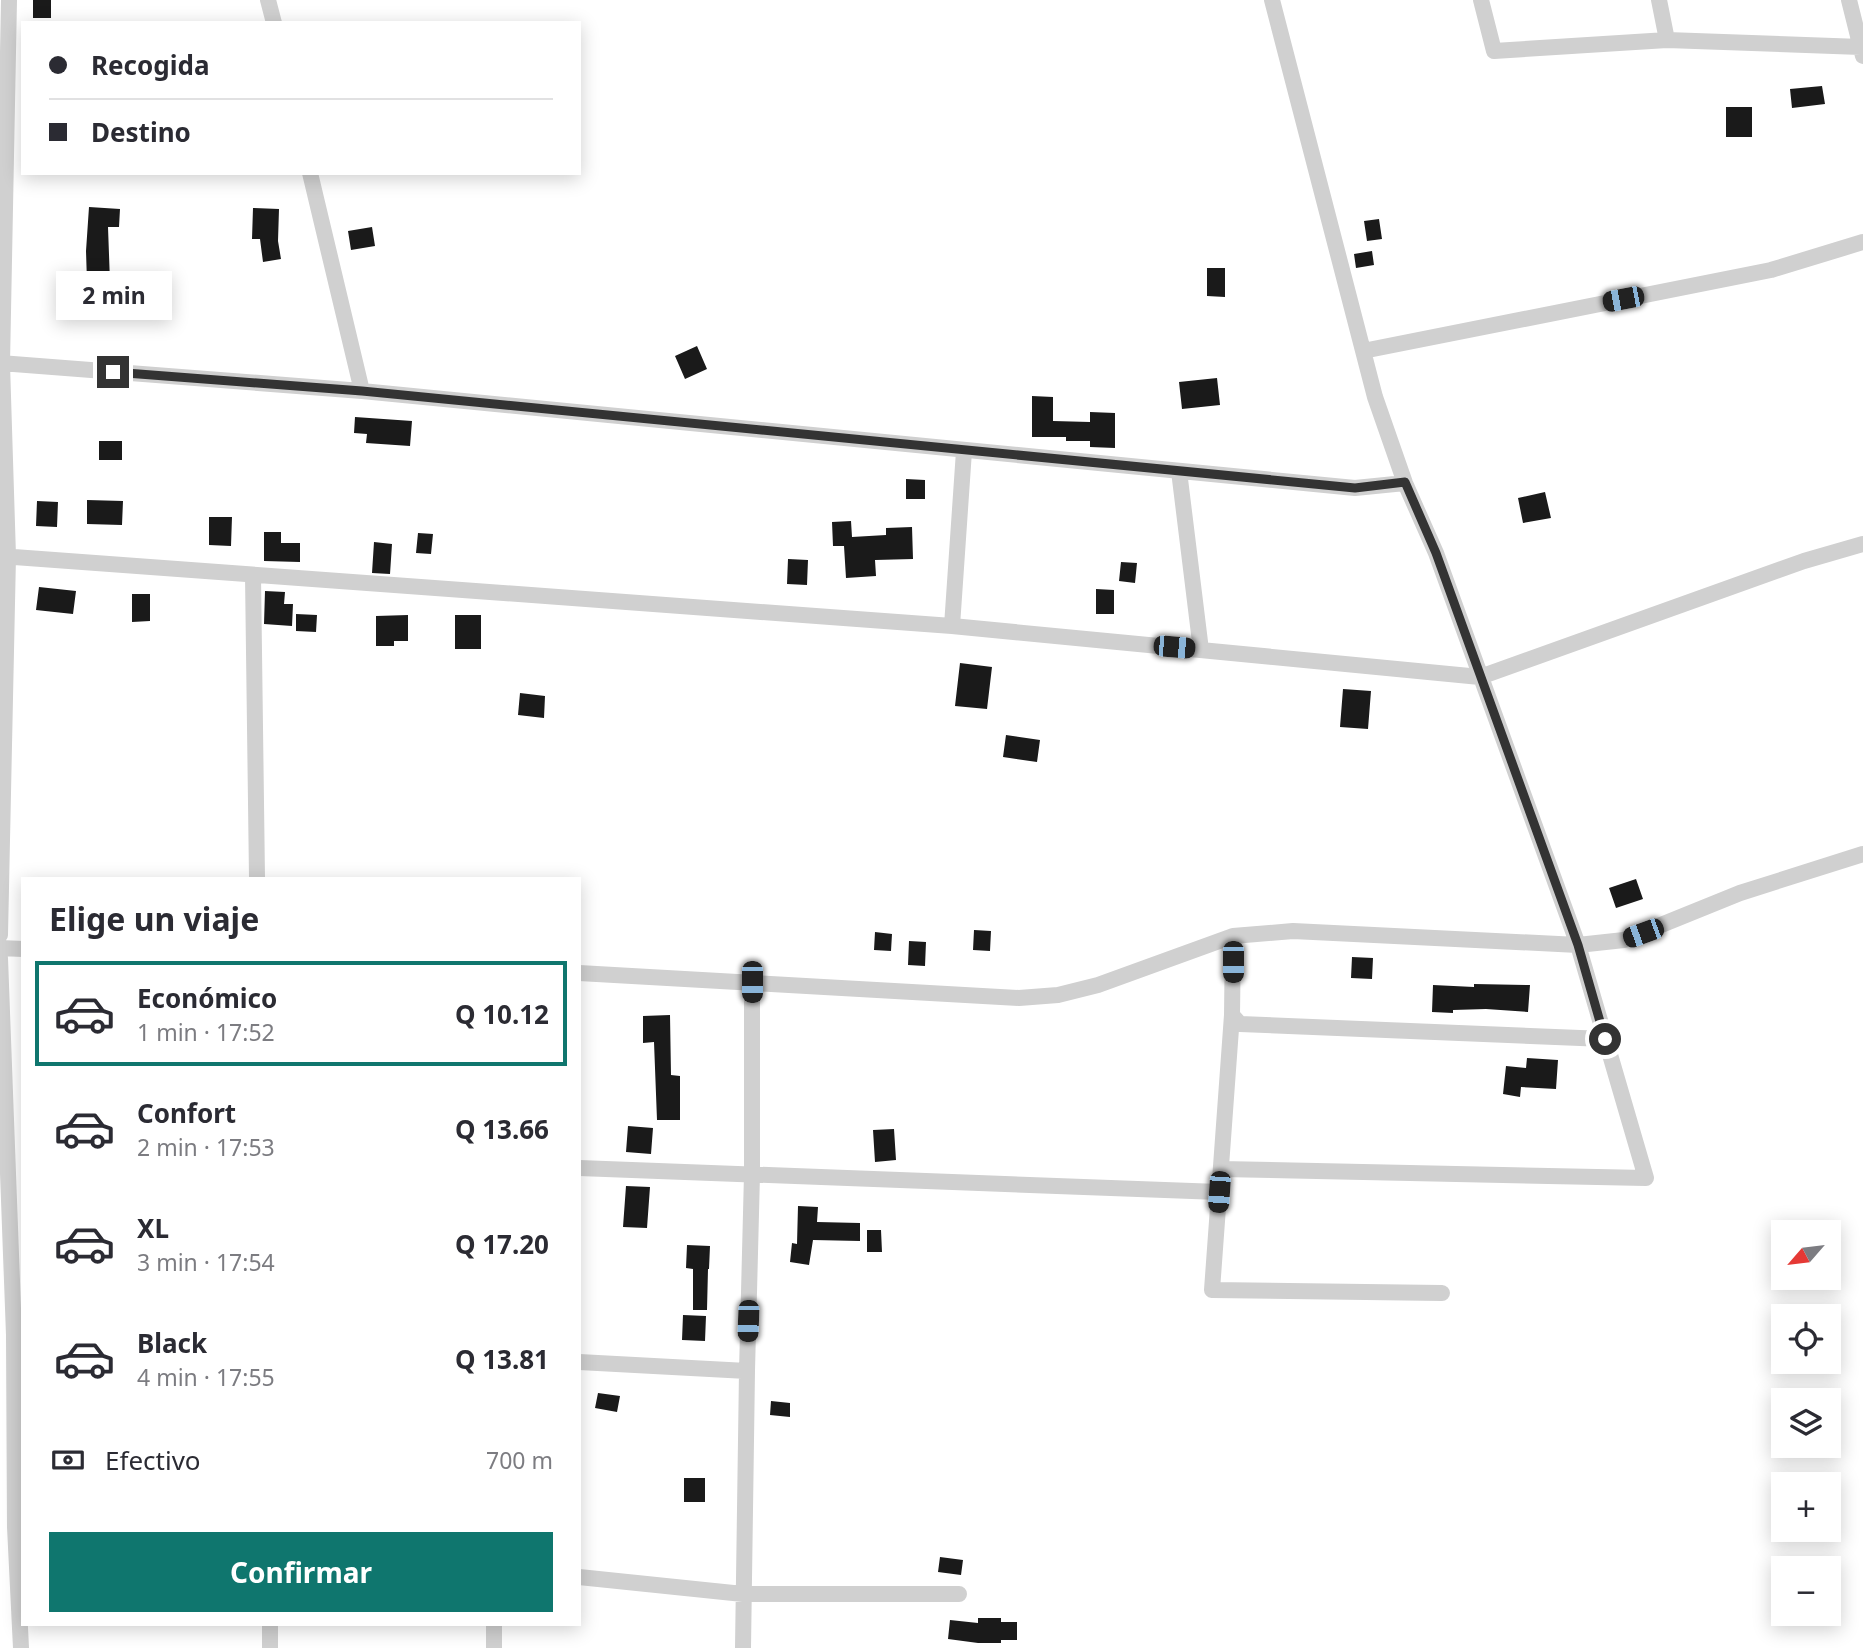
<!DOCTYPE html>
<html lang="es">
<head>
<meta charset="utf-8">
<style>
  body { margin:0; font-family:"Noto Sans",sans-serif; background:#f2f2f3; color:#2b2b33; height:100vh; display:flex; flex-direction:column; font-size:26px; white-space:nowrap }
  * { box-sizing:border-box; margin:0 }
  p { font-size:23px; color:#7c7c81 }
  .icon { flex:none; width:38px; height:38px; fill:none; stroke:currentColor; stroke-width:2; stroke-linecap:round; stroke-linejoin:round }
  .map { position:relative; flex:1; overflow:hidden }
  .side { position:absolute; left:21px; top:877px; width:560px; height:749px; display:flex; flex-direction:column; background:#fff; border-radius:0px; box-shadow:0 4px 18px #0003 }
  .side>* { flex:none }
  .guide { position:absolute; left:21px; top:21px; width:560px; height:154px; border-radius:0px; box-shadow:0 4px 18px #0003; display:grid; align-content:center; height:154px; padding:0 28px; background:#fff }
  .needle { width:46px; rotate:242deg }
  .buttons { position:absolute; left:1771px; top:1220px; display:grid; gap:14px }
  .buttons a { display:grid; place-items:center; width:70px; height:70px; border-radius:0px; background:#fff; box-shadow:0 4px 18px #0003; font-size:35px }
  .end { position:absolute; width:32px; height:32px; margin:-16px; border:9px solid #333; background:#fff; box-shadow:0 0 0 4px #fff }
  .from { border-radius:50% }
  .bubble { position:absolute; height:49px; border-radius:0px; background:#fff; box-shadow:0 4px 18px #0003; font-size:23px; font-weight:700; line-height:49px; text-align:center }
  .car { position:absolute; width:21px; height:42px; margin:-21px -10px; border-radius:9px; box-shadow:0 0 5px 2px #0007; background:linear-gradient(#222 24%,#8ab4d8 0 40%,#222 0 76%,#8ab4d8 0 86%,#222 0) }
  .guide b { display:flex; align-items:center; gap:24px; height:66px; font-size:26px }
  .guide b+b { border-top:2px solid #e1e1e2 }
  .guide i { width:18px; height:18px; background:#2b2b33 }
  ul { padding:0; list-style:none }
  li { display:flex; align-items:center; gap:21px; height:105px; margin:0 14px 10px; padding:0 14px; border:4px solid transparent; border-radius:0px }
  li div { flex:1 }
  li b { display:block; font-size:26px }
  li em { font-style:normal; font-weight:700 }
  li.on { border-color:#0f766e }
  li>.icon { width:63px; height:63px; stroke-width:1.5 }
  h2 { padding:0 28px; font-size:32px; line-height:84px }
  .pay { display:flex; align-items:center; gap:18px; height:77px; padding:0 28px; font-size:26px }
  .pay p { margin-inline-start:auto }
  .button { display:flex; gap:14px; margin-top:auto; padding:14px 28px }
  .button a { flex:1; height:80px; border-radius:0px; background:#0f766e; color:#fff; font-size:28px; font-weight:700; line-height:80px; text-align:center }
  .map>svg:first-child { display:block }
  .building { fill:#1a1a1a }
  .lines { fill:none; stroke-linecap:round; stroke-linejoin:round }
  .minor { stroke:#d0d0d0; stroke-width:16 }
  .route { stroke:#333; stroke-width:9 }
</style>
</head>
<body>
<div class="map">
<svg width="1863" height="1648" viewBox="0 0 1863 1648">
  <rect width="100%" height="100%" fill="#fff"/>
  <path class="building" d="M33,0H51V18H33Z
    M1822,86L1825,104L1792,108L1790,89Z
    M1726,107H1752V137H1726Z
    M89,207L120,209L119,227H108L110,282H87L86,251Z
    M253,208L279,209L278,241L281,259L263,262L260,239H252Z
    M1379,219L1382,239L1367,241L1364,221Z
    M372,227L375,246L351,250L348,231Z
    M1372,251L1374,265L1356,268L1354,254Z
    M1207,268H1225V297L1207,296Z
    M697,346L707,369L685,379L675,356Z
    M1217,378L1220,405L1182,409L1179,382Z
    M1032,396L1053,397V421L1090,422V412L1115,413V448L1090,447V441H1066V437H1032Z
    M355,417L412,421L410,446L366,443L367,434L354,433Z
    M99,441H122V460H99Z
    M906,479L925,480V499H906Z
    M1545,492L1551,518L1523,523L1518,498Z
    M87,500L123,501L122,525L87,524Z
    M37,501L58,502L57,527L36,526Z
    M209,517H232L231,546L209,545Z
    M851,521L852,537L886,535V528L912,527L913,559L875,560L876,576L846,578L844,546H833L832,522Z
    M264,532H281V543H300V562L264,561Z
    M418,533L433,534L431,554L416,553Z
    M374,542L392,544L390,574L372,573Z
    M788,559L808,560L807,585L787,584Z
    M1121,562L1137,563L1135,583L1119,581Z
    M39,587L76,591L73,614L36,610Z
    M1096,589L1114,590V614H1096Z
    M265,591L285,592L284,604H293L292,626L264,624Z
    M132,594H150V621L132,622Z
    M296,614L317,615L316,632L296,631Z
    M408,615V641H394V646H376V616Z
    M455,615H481V649H455Z
    M960,663L992,667L987,709L955,706Z
    M1343,689L1371,691L1368,729L1340,727Z
    M520,693L545,696L544,718L518,715Z
    M1006,735L1040,740L1037,762L1003,757Z
    M1636,879L1643,899L1616,908L1609,888Z
    M974,930L991,931L990,951L973,950Z
    M875,932L892,934L891,951L874,950Z
    M909,941L926,942L925,966L908,965Z
    M1352,957L1373,958L1372,979L1351,978Z
    M1474,984L1530,985L1528,1012L1486,1009L1453,1010V1013L1432,1012L1433,985L1474,987Z
    M670,1015L671,1075L680,1076V1120H657L654,1042L643,1043V1016Z
    M1527,1058L1558,1060L1556,1089L1521,1087L1520,1097L1503,1094L1506,1066L1526,1068Z
    M628,1126L653,1128L651,1154L626,1152Z
    M894,1129L896,1160L875,1162L873,1130Z
    M626,1186L650,1187L647,1228L623,1227Z
    M798,1206L818,1207L817,1222L860,1223V1241L813,1240L809,1265L790,1262L792,1243L797,1244Z
    M867,1230H881L882,1252H867Z
    M687,1245L710,1246L709,1269H708L707,1310H693V1269L686,1268Z
    M683,1315L706,1316L705,1341L682,1340Z
    M598,1393L620,1396L617,1412L595,1408Z
    M771,1401L790,1403V1417L770,1415Z
    M684,1478H705V1502H684Z
    M940,1557L963,1560L961,1575L938,1572Z
    M978,1618H1001V1622H1017V1640H1001V1643H978L948,1639L950,1620L978,1623Z"/>
  <g class="lines">
    <path class="minor" d="M268,0L274,23
      M1481,0L1494,51L1667,40L1861,47
      M1659,0L1667,40
      M1849,0L1863,56
      M310,173L362,391
      M1363,351L1771,270L1863,242
      M0,363L362,391L1355,488L1405,483
      M1179,471L1201,650
      M0,556L952,626L1480,677L1804,561L1863,544
      M253,576L257,878
      M952,626L964,451
      M0,935L8,556L2,364L9,0
      M1233,936L1232,1015L1212,1290L1442,1293
      M0,948L23,949
      M0,958L14,1335L15,1527L21,1648
      M579,973L1019,998L1058,995L1098,985L1233,936L1293,931L1578,945L1624,940L1740,893L1863,854
      M1232,1015L1240,1024L1605,1039
      M579,1168L1219,1192
      M1221,1169L1646,1178L1578,945L1436,553L1405,483L1375,397L1272,0
      M579,1362L747,1371
      M579,1577L743,1594H959
      M270,1624V1648
      M494,1648V1624
      M743,1648L747,1371L752,1174V982"/>
  </g>
  <g class="lines">
    <path class="route" d="M113,372L362,391L1355,488L1405,482L1436,553L1578,945L1605,1039"/>
  </g>
</svg>
<div class="buttons">
<a><svg class="needle" viewBox="-14 -14 28 28"><path d="M0-13l5 13h-10z" fill="#e53935"/><path d="M0 13l5-13h-10z" fill="#7c7c81"/></svg></a>
<a><svg class="icon" aria-label="locate" viewBox="0 0 24 24"><circle cx="12" cy="12" r="6"/><path d="M12 2v4M12 18v4M2 12h4M18 12h4"/></svg></a>
<a><svg class="icon" aria-label="layers" viewBox="0 0 24 24"><path d="M12 4l9 5-9 5-9-5zM3 14l9 5 9-5"/></svg></a>
<a>+</a>
<a>−</a>
</div>
<i class="end from" style="left:1605px;top:1039px"></i>
<i class="end" style="left:113px;top:372px"></i>
<div class="bubble" style="left:56px;top:271px;width:116px">2 min</div>
<i class="car" style="left:1623px;top:299px;rotate:259deg"></i>
<i class="car" style="left:1174px;top:647px;rotate:95deg"></i>
<i class="car" style="left:1643px;top:933px;rotate:250deg"></i>
<i class="car" style="left:1233px;top:962px;rotate:180deg"></i>
<i class="car" style="left:752px;top:982px;rotate:180deg"></i>
<i class="car" style="left:1219px;top:1192px;rotate:184deg"></i>
<i class="car" style="left:748px;top:1321px;rotate:182deg"></i>
<div class="guide">
<b><i class="from"></i>Recogida</b>
<b><i></i>Destino</b>
</div>
<section class="side">
<h2>Elige un viaje</h2>
<ul>
<li class="on"><svg class="icon" aria-label="car" viewBox="0 0 24 24"><path d="M5 17H2v-5l4-1 3-4h7l3 4 3 1v5h-3M9 17h6M6 11h13"/><circle cx="7" cy="17" r="2"/><circle cx="17" cy="17" r="2"/></svg><div><b>Económico</b><p>1 min · 17:52</p></div><em>Q 10.12</em></li>
<li><svg class="icon" aria-label="car" viewBox="0 0 24 24"><path d="M5 17H2v-5l4-1 3-4h7l3 4 3 1v5h-3M9 17h6M6 11h13"/><circle cx="7" cy="17" r="2"/><circle cx="17" cy="17" r="2"/></svg><div><b>Confort</b><p>2 min · 17:53</p></div><em>Q 13.66</em></li>
<li><svg class="icon" aria-label="car" viewBox="0 0 24 24"><path d="M5 17H2v-5l4-1 3-4h7l3 4 3 1v5h-3M9 17h6M6 11h13"/><circle cx="7" cy="17" r="2"/><circle cx="17" cy="17" r="2"/></svg><div><b>XL</b><p>3 min · 17:54</p></div><em>Q 17.20</em></li>
<li><svg class="icon" aria-label="car" viewBox="0 0 24 24"><path d="M5 17H2v-5l4-1 3-4h7l3 4 3 1v5h-3M9 17h6M6 11h13"/><circle cx="7" cy="17" r="2"/><circle cx="17" cy="17" r="2"/></svg><div><b>Black</b><p>4 min · 17:55</p></div><em>Q 13.81</em></li>
</ul>
<div class="pay"><svg class="icon" aria-label="cash" viewBox="0 0 24 24"><path d="M3 7h18v10H3z"/><circle cx="12" cy="12" r="2"/></svg>Efectivo<p>700 m</p></div>
<div class="button"><a>Confirmar</a></div>
</section>
</div>
</body>
</html>
